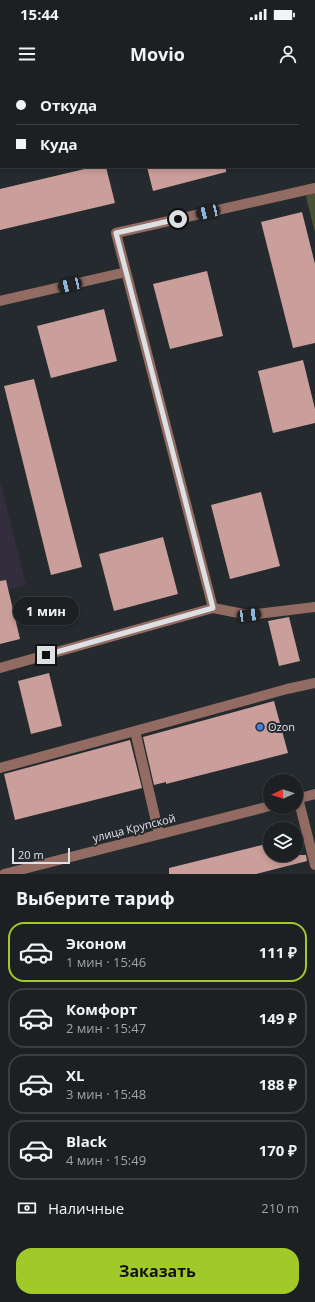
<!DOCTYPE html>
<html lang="ru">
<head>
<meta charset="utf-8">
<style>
  body { margin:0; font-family:"Open Sans",sans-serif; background:#292d2f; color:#f1f3f6; height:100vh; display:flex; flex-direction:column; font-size:15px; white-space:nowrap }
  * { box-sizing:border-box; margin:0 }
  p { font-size:13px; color:#a0a3a5 }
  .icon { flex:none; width:22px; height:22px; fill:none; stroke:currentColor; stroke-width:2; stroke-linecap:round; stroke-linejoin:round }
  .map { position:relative; height:794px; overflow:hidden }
  .details { display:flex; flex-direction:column; background:#1c2022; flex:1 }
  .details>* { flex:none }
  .guide { position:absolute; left:0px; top:0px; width:315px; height:88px; box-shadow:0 2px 6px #0003,0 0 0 1px #3a3e40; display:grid; align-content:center; height:88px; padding:0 16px; background:#1c2022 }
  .needle { width:26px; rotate:267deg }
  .controls { position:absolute; left:263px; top:694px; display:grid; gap:8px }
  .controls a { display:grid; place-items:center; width:40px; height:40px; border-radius:50%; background:#1c2022; box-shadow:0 2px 6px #0003,0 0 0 1px #3a3e40; font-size:20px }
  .scale { position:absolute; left:12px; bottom:10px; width:58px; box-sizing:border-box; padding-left:4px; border:2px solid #dee1e4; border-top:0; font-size:11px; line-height:14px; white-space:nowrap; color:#dee1e4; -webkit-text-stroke:3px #252a2e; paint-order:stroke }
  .end { position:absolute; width:18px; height:18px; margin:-9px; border:5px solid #dee1e4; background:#111; box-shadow:0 0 0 2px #111 }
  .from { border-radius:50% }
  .bubble { position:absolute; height:28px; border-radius:14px; background:#1c2022; box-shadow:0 2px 6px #0003,0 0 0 1px #3a3e40; font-size:13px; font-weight:700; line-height:28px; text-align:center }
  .car { position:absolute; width:12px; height:24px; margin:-12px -6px; border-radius:5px; box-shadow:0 0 3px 1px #0007; background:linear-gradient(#222 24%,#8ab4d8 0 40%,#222 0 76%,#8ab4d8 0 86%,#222 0) }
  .guide b { display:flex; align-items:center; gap:14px; height:38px; font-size:15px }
  .guide b+b { border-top:1px solid #3a3e40 }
  .guide i { width:10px; height:10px; background:#f1f3f6 }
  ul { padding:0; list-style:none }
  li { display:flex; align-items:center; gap:12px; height:60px; margin:0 8px 6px; padding:0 8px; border:2px solid #3a3e40; border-radius:16px }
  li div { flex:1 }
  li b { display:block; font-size:15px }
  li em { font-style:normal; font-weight:700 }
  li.current { border-color:#a1c929 }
  li>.icon { width:36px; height:36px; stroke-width:1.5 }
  h2 { padding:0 16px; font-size:18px; line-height:48px }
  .pay { display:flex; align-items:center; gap:10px; height:44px; padding:0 16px; font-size:15px }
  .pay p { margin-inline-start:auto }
  .primary-button { display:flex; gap:8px; margin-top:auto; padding:8px 16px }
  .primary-button a { flex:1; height:46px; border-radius:16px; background:#a1c929; color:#111; font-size:16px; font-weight:700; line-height:46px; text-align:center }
  .status { display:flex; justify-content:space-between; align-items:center; height:28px; padding:0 20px; background:#1c2022; direction:ltr }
  .status svg { height:11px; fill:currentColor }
  header { display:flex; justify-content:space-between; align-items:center; height:52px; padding:0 16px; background:#1c2022; font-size:18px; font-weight:700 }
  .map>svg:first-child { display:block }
  .education { fill:#332d3d }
  .green { fill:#4a5034 }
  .building { fill:#ca9e9a }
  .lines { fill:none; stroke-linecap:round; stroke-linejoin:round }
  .minor { stroke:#926c62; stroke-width:10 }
  .route { stroke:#dee1e4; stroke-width:5 }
  .shop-dot { fill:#3f7fe0; stroke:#252a2e; stroke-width:1.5 }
  .labels { text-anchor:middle; stroke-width:4; stroke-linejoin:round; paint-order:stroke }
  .poi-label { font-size:11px; fill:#dee1e4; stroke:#252a2e; text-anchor:start }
  .street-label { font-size:11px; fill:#dee1e4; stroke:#252a2e }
</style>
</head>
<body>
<div class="status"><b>15:44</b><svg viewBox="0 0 49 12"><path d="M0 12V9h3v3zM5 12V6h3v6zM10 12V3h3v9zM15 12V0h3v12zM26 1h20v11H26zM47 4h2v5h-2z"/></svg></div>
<header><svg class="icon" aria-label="menu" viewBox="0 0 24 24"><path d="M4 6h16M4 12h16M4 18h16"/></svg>Movio<svg class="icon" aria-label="person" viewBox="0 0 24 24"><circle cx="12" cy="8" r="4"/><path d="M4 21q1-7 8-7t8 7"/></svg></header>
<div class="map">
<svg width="315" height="794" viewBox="0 0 315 794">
  <rect width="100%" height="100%" fill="#252a2e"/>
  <path class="education" d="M0,401L26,505L0,512Z"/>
  <path class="green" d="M311,112L315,113V153L306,117Z"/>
  <path class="building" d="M93,87H106L115,123L0,150V109Z
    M147,87H226V92L153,111Z
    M302,132L315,184V263L293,268L261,142Z
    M207,191L223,256L170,269L153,204Z
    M104,229L117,281L51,298L37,246Z
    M303,280L315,329V343L273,353L258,291Z
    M34,299L82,487L51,495L4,306Z
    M261,412L280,486L230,499L211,425Z
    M163,457L178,514L114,531L99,474Z
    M6,500L20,559L0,564V501Z
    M289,537L300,581L279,586L268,541Z
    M49,593L62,646L31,654L18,601Z
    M274,621L288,673L166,704V702L154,705L143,657Z
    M130,660L142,708L15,740L4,694Z
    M270,763V775H306L307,781L256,794H169V788Z"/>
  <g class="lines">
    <path class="minor" d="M50,0L51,1
      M311,0L312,1
      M223,1L227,0
      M314,10L315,14
      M0,57H1
      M315,108L116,153L213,528L249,535L315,527
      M0,221L126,192
      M0,588L213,528
      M0,688L135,651
      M298,718L315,785
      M296,719L315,714
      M159,754L135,651L287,609L315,603
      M4,794L270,726"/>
  </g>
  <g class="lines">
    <path class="route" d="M46,575L213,528L116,153L178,139"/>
  </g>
  <circle class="shop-dot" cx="260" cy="647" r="4"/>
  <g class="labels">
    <g class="poi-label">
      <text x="268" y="651">Ozon</text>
    </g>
    <g class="street-label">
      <text transform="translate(134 748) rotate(-14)" y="4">улица Крупской</text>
    </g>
  </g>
</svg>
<div class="controls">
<a><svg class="needle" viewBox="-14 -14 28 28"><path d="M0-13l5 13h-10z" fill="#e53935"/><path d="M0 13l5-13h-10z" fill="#a0a3a5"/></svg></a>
<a><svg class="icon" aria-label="layers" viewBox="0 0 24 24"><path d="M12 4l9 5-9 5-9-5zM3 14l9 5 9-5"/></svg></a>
</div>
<div class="scale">20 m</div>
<i class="end from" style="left:178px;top:139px"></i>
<i class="end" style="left:46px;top:575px"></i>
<div class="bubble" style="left:13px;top:517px;width:66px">1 мин</div>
<i class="car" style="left:208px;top:132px;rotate:257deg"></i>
<i class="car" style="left:70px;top:205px;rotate:257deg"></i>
<i class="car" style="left:249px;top:535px;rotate:83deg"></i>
<div class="guide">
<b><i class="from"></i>Откуда</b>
<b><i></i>Куда</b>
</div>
</div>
<section class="details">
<h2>Выберите тариф</h2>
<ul>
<li class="current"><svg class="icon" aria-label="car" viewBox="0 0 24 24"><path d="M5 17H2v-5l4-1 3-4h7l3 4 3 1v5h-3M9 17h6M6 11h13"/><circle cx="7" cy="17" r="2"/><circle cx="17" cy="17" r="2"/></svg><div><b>Эконом</b><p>1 мин · 15:46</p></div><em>111 ₽</em></li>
<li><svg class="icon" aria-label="car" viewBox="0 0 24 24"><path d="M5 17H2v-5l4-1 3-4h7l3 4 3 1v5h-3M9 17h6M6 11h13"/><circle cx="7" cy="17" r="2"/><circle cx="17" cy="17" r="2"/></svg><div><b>Комфорт</b><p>2 мин · 15:47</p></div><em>149 ₽</em></li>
<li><svg class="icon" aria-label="car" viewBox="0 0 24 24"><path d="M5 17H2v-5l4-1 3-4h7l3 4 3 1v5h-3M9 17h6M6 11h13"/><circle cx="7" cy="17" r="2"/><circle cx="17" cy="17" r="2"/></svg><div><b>XL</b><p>3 мин · 15:48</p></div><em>188 ₽</em></li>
<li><svg class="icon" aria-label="car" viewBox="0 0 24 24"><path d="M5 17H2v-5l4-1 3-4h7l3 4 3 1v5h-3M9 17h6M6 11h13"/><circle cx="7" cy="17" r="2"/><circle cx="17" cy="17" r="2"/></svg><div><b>Black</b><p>4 мин · 15:49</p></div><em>170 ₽</em></li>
</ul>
<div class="pay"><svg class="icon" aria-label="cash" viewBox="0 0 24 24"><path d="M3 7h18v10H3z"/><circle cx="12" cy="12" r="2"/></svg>Наличные<p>210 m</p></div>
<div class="primary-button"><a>Заказать</a></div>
</section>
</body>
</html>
